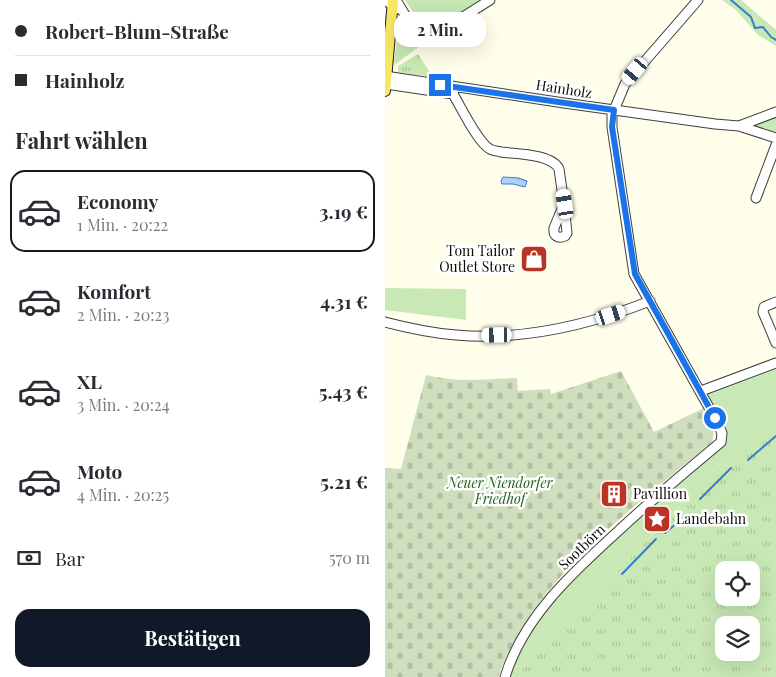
<!DOCTYPE html>
<html lang="de">
<head>
<meta charset="utf-8">
<style>
  body { margin:0; font-family:"Playfair Display",serif; background:#f2f2f3; color:#2b2b33; height:100vh; display:flex; flex-direction:column; font-size:19px; white-space:nowrap }
  * { box-sizing:border-box; margin:0 }
  p { font-size:16px; color:#7c7c81 }
  .icon { flex:none; width:28px; height:28px; fill:none; stroke:currentColor; stroke-width:2; stroke-linecap:round; stroke-linejoin:round }
  .map { position:relative; flex:1; overflow:hidden }
  .drawer { display:flex; flex-direction:column; background:#fff; width:385px }
  .drawer>* { flex:none }
  .hud { display:grid; align-content:center; height:110px; padding:0 15px; background:#fff }
  .tools { position:absolute; left:330px; top:561px; display:grid; gap:10px }
  .tools a { display:grid; place-items:center; width:45px; height:45px; border-radius:10px; background:#fff; box-shadow:0 5px 20px #0002; font-size:25px }
  .end { position:absolute; width:22px; height:22px; margin:-11px; border:6px solid #1a73e8; background:#fff; box-shadow:0 0 0 2px #fff }
  .from { border-radius:50% }
  .bubble { position:absolute; height:35px; border-radius:15px; background:#fff; box-shadow:0 5px 20px #0002; font-size:16px; font-weight:700; line-height:35px; text-align:center }
  .car { position:absolute; width:15px; height:30px; margin:-15px -8px; border-radius:6px; box-shadow:0 0 4px 1px #0007; background:linear-gradient(#fff 24%,#345 0 40%,#fff 0 76%,#345 0 86%,#fff 0) }
  .hud b { display:flex; align-items:center; gap:18px; height:48px; font-size:19px }
  .hud b+b { border-top:1px solid #e1e1e2 }
  .hud i { width:12px; height:12px; background:#2b2b33 }
  ul { padding:0; list-style:none }
  li { display:flex; align-items:center; gap:15px; height:82px; margin:0 10px 8px; padding:0 5px; border:2px solid transparent; border-radius:15px }
  li div { flex:1 }
  li b { display:block; font-size:19px }
  li em { font-style:normal; font-weight:700 }
  li.current { border-color:#111827 }
  li>.icon { width:45px; height:45px; stroke-width:1.5 }
  h2 { padding:0 15px; font-size:22px; line-height:60px }
  .pay { display:flex; align-items:center; gap:12px; height:55px; padding:0 15px; font-size:19px }
  .pay p { margin-inline-start:auto }
  .primary-button { display:flex; gap:10px; margin-top:auto; padding:10px 15px }
  .primary-button a { flex:1; height:58px; border-radius:15px; background:#111827; color:#fff; font-size:20px; font-weight:700; line-height:58px; text-align:center }
  main { display:flex; flex:1; min-height:0 }
  .map>svg:first-child { display:block }
  .grass { fill:url(#grass-tufts); fill-rule:evenodd }
  .cemetery { fill:url(#cemetery-stones) }
  .park { fill:#c8e8b5 }
  .water { fill:url(#water-ripples); stroke:#387ccc }
  .lines { fill:none; stroke-linecap:round; stroke-linejoin:round }
  .stream { stroke:#387ccc; stroke-width:2 }
  .minor-casing { stroke:#3f3f3f; stroke-width:11 }
  .major-casing { stroke:#1d1d1d; stroke-width:12 }
  .minor { stroke:#fff; stroke-width:9 }
  .major { stroke:#f7e862; stroke-width:10 }
  .route { stroke:#1a73e8; stroke-width:6 }
  .labels { text-anchor:middle; stroke-width:5; stroke-linejoin:round; paint-order:stroke }
  .street-label { font-size:14px; fill:#0c0c0c; stroke:#fff }
  .poi-label { font-size:14px; fill:#0c0c0c; stroke:#fff; text-anchor:start }
  .park-label { font-size:14px; font-style:italic; fill:#22621d; stroke:#fff }
</style>
</head>
<body>
<main>
<section class="drawer">
<div class="hud">
<b><i class="from"></i>Robert-Blum-Straße</b>
<b><i></i>Hainholz</b>
</div>
<h2>Fahrt wählen</h2>
<ul>
<li class="current"><svg class="icon" aria-label="car" viewBox="0 0 24 24"><path d="M5 17H2v-5l4-1 3-4h7l3 4 3 1v5h-3M9 17h6M6 11h13"/><circle cx="7" cy="17" r="2"/><circle cx="17" cy="17" r="2"/></svg><div><b>Economy</b><p>1 Min. · 20:22</p></div><em>3.19 €</em></li>
<li><svg class="icon" aria-label="car" viewBox="0 0 24 24"><path d="M5 17H2v-5l4-1 3-4h7l3 4 3 1v5h-3M9 17h6M6 11h13"/><circle cx="7" cy="17" r="2"/><circle cx="17" cy="17" r="2"/></svg><div><b>Komfort</b><p>2 Min. · 20:23</p></div><em>4.31 €</em></li>
<li><svg class="icon" aria-label="car" viewBox="0 0 24 24"><path d="M5 17H2v-5l4-1 3-4h7l3 4 3 1v5h-3M9 17h6M6 11h13"/><circle cx="7" cy="17" r="2"/><circle cx="17" cy="17" r="2"/></svg><div><b>XL</b><p>3 Min. · 20:24</p></div><em>5.43 €</em></li>
<li><svg class="icon" aria-label="car" viewBox="0 0 24 24"><path d="M5 17H2v-5l4-1 3-4h7l3 4 3 1v5h-3M9 17h6M6 11h13"/><circle cx="7" cy="17" r="2"/><circle cx="17" cy="17" r="2"/></svg><div><b>Moto</b><p>4 Min. · 20:25</p></div><em>5.21 €</em></li>
</ul>
<div class="pay"><svg class="icon" aria-label="cash" viewBox="0 0 24 24"><path d="M3 7h18v10H3z"/><circle cx="12" cy="12" r="2"/></svg>Bar<p>570 m</p></div>
<div class="primary-button"><a>Bestätigen</a></div>
</section>
<div class="map">
<svg width="391" height="677" viewBox="0 0 391 677">
  <defs>
    <pattern id="grass-tufts" width="24" height="20" patternUnits="userSpaceOnUse" patternTransform="scale(1.25)"><rect width="24" height="20" fill="#c8e8b5"/><path d="M3 7l-1-3M5 7V3M7 7l1-3M15 17l-1-3M17 17v-4M19 17l1-3" fill="none" stroke="#abc69a"/></pattern>
    <pattern id="cemetery-stones" width="16" height="16" patternUnits="userSpaceOnUse" patternTransform="scale(1.25)"><rect width="16" height="16" fill="#cfdfbd"/><path d="M2 7V4a2 2 0 0 1 4 0v3zM10 15v-3a2 2 0 0 1 4 0v3z" fill="#b1bea1"/></pattern>
    <pattern id="water-ripples" width="26" height="14" patternUnits="userSpaceOnUse" patternTransform="scale(1.25)"><rect width="26" height="14" fill="#b0d2f5"/><path d="M2 4q2-2 4 0t4 0M15 11q2-2 4 0t4 0" fill="none" stroke="#96b3d1"/></pattern>
  </defs>
  <rect width="100%" height="100%" fill="#fffeeb"/>
  <path class="grass" d="M21,28L40,42L11,64L9,63L13,32Z
    M33,54L48,77L13,72V66Z
    M391,420V677H134L146,648L183,623L329,470ZM339,570H366V598H339ZM339,625H366V652H339Z"/>
  <path class="cemetery" d="M236,371L269,432L319,408L329,430L327,442C247,510 151,575 113,677H0V468L16,469L41,375C71,383 102,379 132,378L133,391L165,389L166,394Z"/>
  <path class="park" d="M20,0H95L51,28C39,26 26,11 20,0Z
    M337,0H356L391,30V46L373,35L351,10Z
    M391,116V135L367,128V124Z
    M0,288L81,289V320L0,310Z
    M391,365V420L329,470L183,623L146,648L134,677H123L134,651L146,631L175,591L222,544L337,444L319,392Z"/>
  <path class="water" d="M118,177L134,178L142,181L140,187L128,184H117L116,181Z"/>
  <g class="lines">
    <path class="stream" d="M346,0L366,17L370,28L378,27L386,37L391,40
      M363,460L391,436
      M315,499L346,468
      M280,533L297,519
      M237,574L271,539"/>
    <g class="minor-casing">
      <path id="minor" d="M0,0L12,9
        M11,0C19,13 33,42 51,34L105,0
        M5,29C13,23 19,23 29,25
        M0,76L179,103L330,124L354,126L391,112
        M0,84L68,94
        M69,87L68,94C76,107 93,143 105,149C108,151 113,151 116,152C132,154 167,154 174,169L179,204
        M354,126L391,138
        M371,198L391,145
        M179,204L182,233L180,236C173,239 168,236 169,228Z
        M391,302L379,307L378,312L391,343
        M0,322C23,328 47,333 71,335C137,341 204,325 265,301
        M316,391L391,363
        M120,677C138,618 186,574 230,534C264,502 300,472 336,442L337,433L331,420L249,274L227,127V115L240,84L313,0"/>
    </g>
    <g class="major-casing">
      <path id="major" d="M0,91L8,0"/>
    </g>
    <use href="#minor" class="minor"/>
    <use href="#major" class="major"/>
  </g>
  <g class="lines">
    <path class="route" d="M55,85L229,110L227,127L250,274L330,418"/>
  </g>
  <defs>
    <g id="shop-square" transform="scale(1.4375)"><rect x="-9" y="-9" width="18" height="18" rx="4" fill="#ba3325" stroke="#fff"/><path d="M-5-2.5h2.3a2.7 3.5 0 0 1 5.4 0H5L5.5 6h-11ZM-1.5-2.5h3a1.5 2.3 0 0 0-3 0Z" fill="#fff"/></g>
    <g id="building-square" transform="scale(1.4375)"><rect x="-9" y="-9" width="18" height="18" rx="4" fill="#ba3325" stroke="#fff"/><path d="M-4-6H4V6H1V3H-1V6H-4ZM-2.5-4.3h1.7v1.8h-1.7ZM.8-4.3h1.7v1.8H.8ZM-2.5-1h1.7V.8h-1.7ZM.8-1h1.7V.8H.8Z" fill="#fff"/></g>
    <g id="sight-square" transform="scale(1.4375)"><rect x="-9" y="-9" width="18" height="18" rx="4" fill="#ba3325" stroke="#fff"/><path d="M0-6L1.8-2.2L6-1.7L2.9 1.2L3.7 5.4L0 3.3L-3.7 5.4L-2.9 1.2L-6-1.7L-1.8-2.2Z" fill="#fff"/></g>
  </defs>
  <g fill-rule="evenodd">
    <use href="#shop-square" x="149" y="259"/>
    <use href="#building-square" x="229" y="494"/>
    <use href="#sight-square" x="272" y="519"/>
  </g>
  <g class="labels">
    <g class="street-label">
      <text transform="translate(179 89) rotate(9)" y="5">Hainholz</text>
      <text transform="translate(197 547) rotate(-44)" y="5">Sootbörn</text>
    </g>
    <g class="poi-label">
      <text x="130" y="256" text-anchor="end">Tom Tailor<tspan x="130" dy="16">Outlet Store</tspan></text>
      <text x="248" y="499">Pavillion</text>
      <text x="291" y="524">Landebahn</text>
    </g>
    <g class="park-label">
      <text x="115" y="488">Neuer Niendorfer<tspan x="115" dy="16">Friedhof</tspan></text>
    </g>
  </g>
</svg>
<div class="tools">
<a><svg class="icon" aria-label="locate" viewBox="0 0 24 24"><circle cx="12" cy="12" r="6"/><path d="M12 2v4M12 18v4M2 12h4M18 12h4"/></svg></a>
<a><svg class="icon" aria-label="layers" viewBox="0 0 24 24"><path d="M12 4l9 5-9 5-9-5zM3 14l9 5 9-5"/></svg></a>
</div>
<i class="end from" style="left:330px;top:418px"></i>
<i class="end" style="left:55px;top:85px"></i>
<div class="bubble" style="left:9px;top:12px;width:92px">2 Min.</div>
<i class="car" style="left:250px;top:71px;rotate:220deg"></i>
<i class="car" style="left:180px;top:204px;rotate:351deg"></i>
<i class="car" style="left:226px;top:315px;rotate:72deg"></i>
<i class="car" style="left:112px;top:335px;rotate:269deg"></i>
</div>
</main>
</body>
</html>
